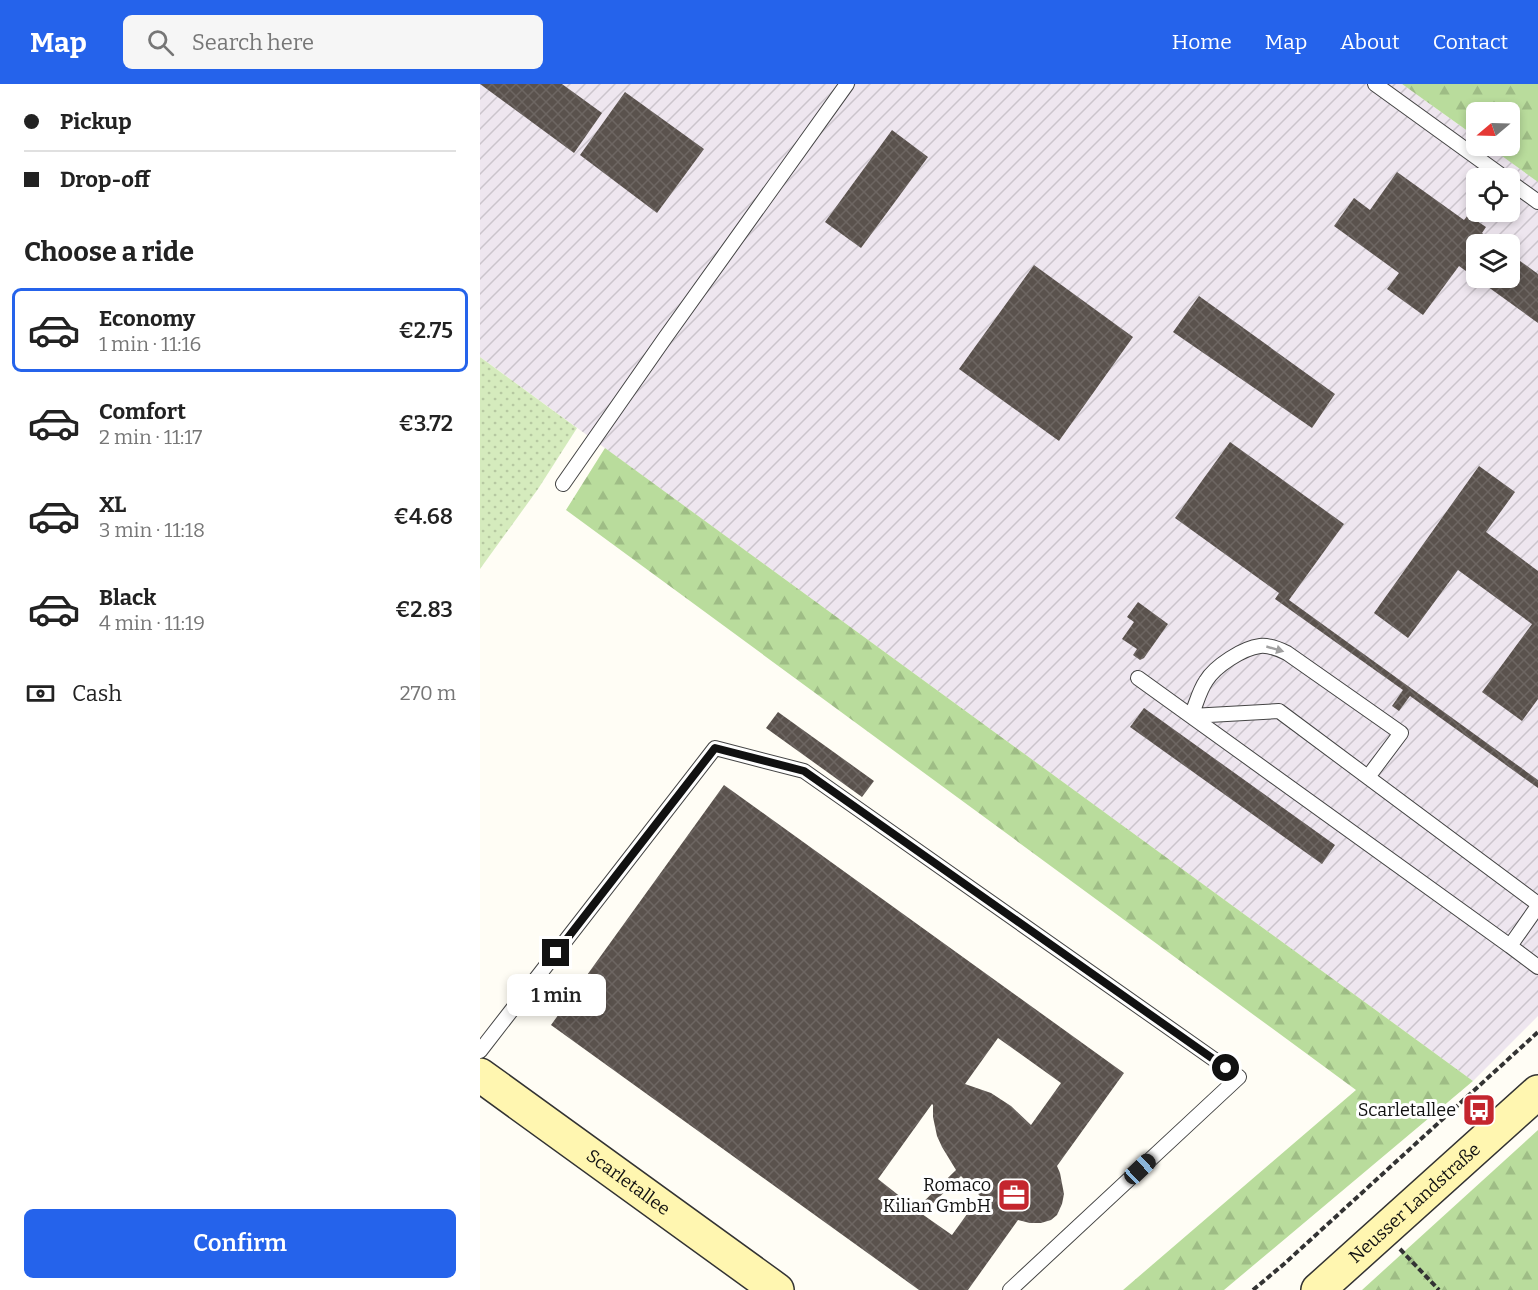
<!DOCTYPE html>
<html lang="en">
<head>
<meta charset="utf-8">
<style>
  body { margin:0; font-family:Bitter,serif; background:#f6f6f6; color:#222; height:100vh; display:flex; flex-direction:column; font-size:22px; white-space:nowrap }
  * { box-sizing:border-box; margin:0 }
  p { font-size:20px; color:#767676 }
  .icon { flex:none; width:33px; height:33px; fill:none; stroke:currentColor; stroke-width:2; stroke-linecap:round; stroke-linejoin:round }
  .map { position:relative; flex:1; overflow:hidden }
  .sheet { display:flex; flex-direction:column; background:#fff; width:480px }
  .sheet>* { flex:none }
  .hud { display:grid; align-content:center; height:132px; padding:0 24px; background:#fff }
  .needle { width:39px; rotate:251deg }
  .tools { position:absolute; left:986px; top:18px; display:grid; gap:12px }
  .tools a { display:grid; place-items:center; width:54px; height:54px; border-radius:9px; background:#fff; box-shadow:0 3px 9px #0003; font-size:30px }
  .end { position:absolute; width:27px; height:27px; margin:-14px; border:8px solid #111; background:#fff; box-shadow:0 0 0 3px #fff }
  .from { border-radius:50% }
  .bubble { position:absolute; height:42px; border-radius:9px; background:#fff; box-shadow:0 3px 9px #0003; font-size:20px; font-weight:600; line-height:42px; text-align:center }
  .car { position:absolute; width:18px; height:36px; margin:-18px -9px; border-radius:8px; box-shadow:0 0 4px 2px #0007; background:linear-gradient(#222 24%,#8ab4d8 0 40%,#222 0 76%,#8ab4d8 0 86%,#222 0) }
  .hud b { display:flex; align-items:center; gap:21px; height:57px; font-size:22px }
  .hud b+b { border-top:2px solid #e0e0e0 }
  .hud i { width:15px; height:15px; background:#222 }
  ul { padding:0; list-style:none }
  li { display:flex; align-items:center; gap:18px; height:84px; margin:0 12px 9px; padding:0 12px; border:3px solid transparent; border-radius:9px }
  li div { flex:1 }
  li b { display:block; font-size:22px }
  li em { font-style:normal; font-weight:600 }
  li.active { border-color:#2563eb }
  li>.icon { width:54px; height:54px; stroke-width:1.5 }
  h2 { padding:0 24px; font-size:27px; line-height:72px }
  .pay { display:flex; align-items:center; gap:15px; height:66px; padding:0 24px; font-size:22px }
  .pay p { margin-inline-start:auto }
  .button { display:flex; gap:12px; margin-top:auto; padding:12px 24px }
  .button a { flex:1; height:69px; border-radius:9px; background:#2563eb; color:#fff; font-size:24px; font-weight:600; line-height:69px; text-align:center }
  header { display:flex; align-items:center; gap:36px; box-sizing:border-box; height:84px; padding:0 30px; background:#2563eb; color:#fff }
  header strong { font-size:28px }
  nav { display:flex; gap:33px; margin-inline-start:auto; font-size:21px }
  .search { width:420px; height:54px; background:#f6f6f6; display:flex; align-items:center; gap:15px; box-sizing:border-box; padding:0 21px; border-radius:9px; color:#767676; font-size:22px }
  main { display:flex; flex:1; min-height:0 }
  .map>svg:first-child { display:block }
  .industrial { fill:url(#industrial-furrows); fill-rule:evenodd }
  .grass { fill:url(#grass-dots) }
  .forest { fill:url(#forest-firs) }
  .building { fill:url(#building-cross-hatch); fill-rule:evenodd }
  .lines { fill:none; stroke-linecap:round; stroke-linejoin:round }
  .lane-casing { stroke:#444; stroke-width:16 }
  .secondary-casing { stroke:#333; stroke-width:36 }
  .path { stroke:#333; stroke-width:4; stroke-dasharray:6 3; stroke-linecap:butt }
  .lane { stroke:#fff; stroke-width:14 }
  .secondary { stroke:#fff6b0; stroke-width:33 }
  .oneway { fill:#a0a0a0 }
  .route { stroke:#111; stroke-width:8 }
  .labels { text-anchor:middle; stroke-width:6; stroke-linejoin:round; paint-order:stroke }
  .poi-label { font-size:18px; fill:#111; stroke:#fff; text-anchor:end }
  .street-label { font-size:18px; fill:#111; stroke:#fff }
</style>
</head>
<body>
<header>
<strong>Map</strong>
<div class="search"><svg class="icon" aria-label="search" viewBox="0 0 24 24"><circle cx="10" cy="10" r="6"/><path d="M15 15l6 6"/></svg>Search here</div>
<nav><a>Home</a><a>Map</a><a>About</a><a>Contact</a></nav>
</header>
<main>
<section class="sheet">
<div class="hud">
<b><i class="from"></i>Pickup</b>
<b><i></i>Drop-off</b>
</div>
<h2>Choose a ride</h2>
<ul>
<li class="active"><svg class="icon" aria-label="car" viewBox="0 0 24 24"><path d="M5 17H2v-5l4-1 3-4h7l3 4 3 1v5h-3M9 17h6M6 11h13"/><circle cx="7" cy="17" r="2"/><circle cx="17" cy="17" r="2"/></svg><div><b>Economy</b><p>1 min · 11:16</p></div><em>€2.75</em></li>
<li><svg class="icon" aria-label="car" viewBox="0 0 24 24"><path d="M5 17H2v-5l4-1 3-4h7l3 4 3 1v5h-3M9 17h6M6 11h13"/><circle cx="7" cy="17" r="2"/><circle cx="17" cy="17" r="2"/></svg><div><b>Comfort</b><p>2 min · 11:17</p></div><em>€3.72</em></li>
<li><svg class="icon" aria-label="car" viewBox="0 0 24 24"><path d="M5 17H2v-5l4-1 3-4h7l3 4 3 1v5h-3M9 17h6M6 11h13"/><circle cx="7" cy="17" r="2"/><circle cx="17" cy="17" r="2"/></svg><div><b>XL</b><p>3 min · 11:18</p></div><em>€4.68</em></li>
<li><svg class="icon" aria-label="car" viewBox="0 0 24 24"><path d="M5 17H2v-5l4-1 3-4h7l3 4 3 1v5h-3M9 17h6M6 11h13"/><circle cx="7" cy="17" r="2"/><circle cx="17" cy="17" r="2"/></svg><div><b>Black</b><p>4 min · 11:19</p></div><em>€2.83</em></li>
</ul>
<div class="pay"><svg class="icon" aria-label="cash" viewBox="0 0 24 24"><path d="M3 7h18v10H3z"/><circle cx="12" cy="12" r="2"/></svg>Cash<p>270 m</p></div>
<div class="button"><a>Confirm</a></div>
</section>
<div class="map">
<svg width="1058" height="1206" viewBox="0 0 1058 1206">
  <defs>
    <pattern id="industrial-furrows" width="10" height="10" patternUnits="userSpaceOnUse" patternTransform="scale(1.5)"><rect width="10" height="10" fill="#eee6ef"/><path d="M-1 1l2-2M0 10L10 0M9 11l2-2" fill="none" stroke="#cbc4cc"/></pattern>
    <pattern id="grass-dots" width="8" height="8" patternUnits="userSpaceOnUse" patternTransform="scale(1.5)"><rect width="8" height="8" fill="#d5ebbd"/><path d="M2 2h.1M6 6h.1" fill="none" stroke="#b6c8a1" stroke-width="1.8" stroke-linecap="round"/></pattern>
    <pattern id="forest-firs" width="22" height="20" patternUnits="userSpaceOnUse" patternTransform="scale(1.5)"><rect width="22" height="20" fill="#b9dc9c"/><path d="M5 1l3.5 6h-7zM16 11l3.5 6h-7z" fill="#9ebc85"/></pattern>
    <pattern id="building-cross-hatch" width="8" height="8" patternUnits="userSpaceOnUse" patternTransform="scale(1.5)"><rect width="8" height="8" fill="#5a524d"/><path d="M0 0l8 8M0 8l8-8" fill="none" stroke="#6d6662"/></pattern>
  </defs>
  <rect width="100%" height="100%" fill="#fffdf5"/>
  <path class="industrial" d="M0,0H922L996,53V62H1008L1058,97V932L993,997L0,273ZM996,94H1029V128H996ZM996,160H1029V194H996Z"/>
  <path class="grass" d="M0,273L97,344L58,405L0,485Z"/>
  <path class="forest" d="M922,0H1058V98L1008,62H1029V28H996V53Z
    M125,364L993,997L744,1206H643L876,1006L86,426Z
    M1058,1046V1206H882Z"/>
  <path class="building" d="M0,0H82L122,29L94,69Z
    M145,8L224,65L177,129L100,71Z
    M412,46L448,73L381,164L345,138Z
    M917,88L984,136L988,131L1006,143L1002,149L1018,160H996V194H1029V169L1058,190V239L979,182L943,231L907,205L919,189L854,142L874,114L890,126Z
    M554,181L653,253L579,357L479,285Z
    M719,212L855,310L832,344L693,248Z
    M750,358L864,440L809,516L1058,696V704L930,612L919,627L912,622L923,606L795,515L799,509L695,434Z
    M999,382L1035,408L1006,448L1058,487V615L1042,637L1002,608L1052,540L978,486L928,554L894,529Z
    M658,518L688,540L664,574L660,576L653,571L657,565L642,555L654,538L647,533Z
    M664,624L855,761L842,780L650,643Z
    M298,628L394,697L382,713L286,644Z
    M244,701L644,989L577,1082L580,1089L584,1110L582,1120L577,1131L571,1136L561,1139H550L538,1136L488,1206H439L71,941ZM518,954L581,999L551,1041L531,1022L511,1009L485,1000ZM452,1020L453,1021V1033L457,1052L462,1063L476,1086L436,1125L398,1095ZM481,1092L500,1112L472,1151L442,1130Z"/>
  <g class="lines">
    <g class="lane-casing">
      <path id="lane" d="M895,0L1025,94
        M1029,97L1058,118
        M83,400L185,254L367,0
        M658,594L1030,862
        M888,693L921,649L807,569C799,565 790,561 780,562C763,564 735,582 726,597C719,607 716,621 711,632L799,627L1058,820
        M1058,822L1030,862L1058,883
        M0,967L235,664L324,687L759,993L530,1206"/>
    </g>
    <g class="secondary-casing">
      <g id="secondary">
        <path id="s1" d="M0,991L297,1206"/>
        <path id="s2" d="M838,1206L1058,1008"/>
      </g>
    </g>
    <path class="path" d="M920,1165L959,1206
      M773,1206L804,1180L1058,948"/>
    <use href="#lane" class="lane"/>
    <use href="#secondary" class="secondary"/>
  </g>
  <defs><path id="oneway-solid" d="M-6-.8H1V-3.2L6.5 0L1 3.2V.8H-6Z" transform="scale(1.5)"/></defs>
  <use class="oneway" href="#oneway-solid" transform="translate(795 565) rotate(16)"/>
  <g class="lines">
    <path class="route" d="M76,869L235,664L324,687L746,984"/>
  </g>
  <defs>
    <g id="bus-square" transform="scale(1.725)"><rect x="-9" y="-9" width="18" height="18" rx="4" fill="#c4262e" stroke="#fff"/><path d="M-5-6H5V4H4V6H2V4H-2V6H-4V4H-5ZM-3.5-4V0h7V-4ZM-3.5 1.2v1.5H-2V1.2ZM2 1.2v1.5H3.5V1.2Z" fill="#fff"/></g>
    <g id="office-square" transform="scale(1.725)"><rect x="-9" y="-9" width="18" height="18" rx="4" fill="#c4262e" stroke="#fff"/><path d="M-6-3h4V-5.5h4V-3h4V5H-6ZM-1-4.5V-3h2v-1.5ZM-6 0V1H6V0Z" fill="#fff"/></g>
  </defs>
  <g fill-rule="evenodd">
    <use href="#bus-square" x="999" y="1026"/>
    <use href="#office-square" x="534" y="1111"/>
  </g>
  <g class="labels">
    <g class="poi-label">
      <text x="976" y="1032">Scarletallee</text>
      <text x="511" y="1107">Romaco<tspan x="511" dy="21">Kilian GmbH</tspan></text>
    </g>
    <g class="street-label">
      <text dy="6" stroke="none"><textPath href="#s1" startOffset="183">Scarletallee</textPath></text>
      <text dy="6" stroke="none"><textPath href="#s2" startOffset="130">Neusser Landstraße</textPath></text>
    </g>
  </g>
</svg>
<div class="tools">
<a><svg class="needle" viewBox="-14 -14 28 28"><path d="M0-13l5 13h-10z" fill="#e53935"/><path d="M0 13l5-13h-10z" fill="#767676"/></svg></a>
<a><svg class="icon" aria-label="locate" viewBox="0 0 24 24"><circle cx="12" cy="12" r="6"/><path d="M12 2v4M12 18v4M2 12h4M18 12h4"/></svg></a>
<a><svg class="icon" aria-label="layers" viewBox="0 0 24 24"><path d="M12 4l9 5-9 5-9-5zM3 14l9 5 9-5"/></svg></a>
</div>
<i class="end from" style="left:746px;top:984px"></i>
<i class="end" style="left:76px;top:869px"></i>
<div class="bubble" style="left:27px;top:890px;width:99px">1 min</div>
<i class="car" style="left:660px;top:1085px;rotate:47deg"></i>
</div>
</main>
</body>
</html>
